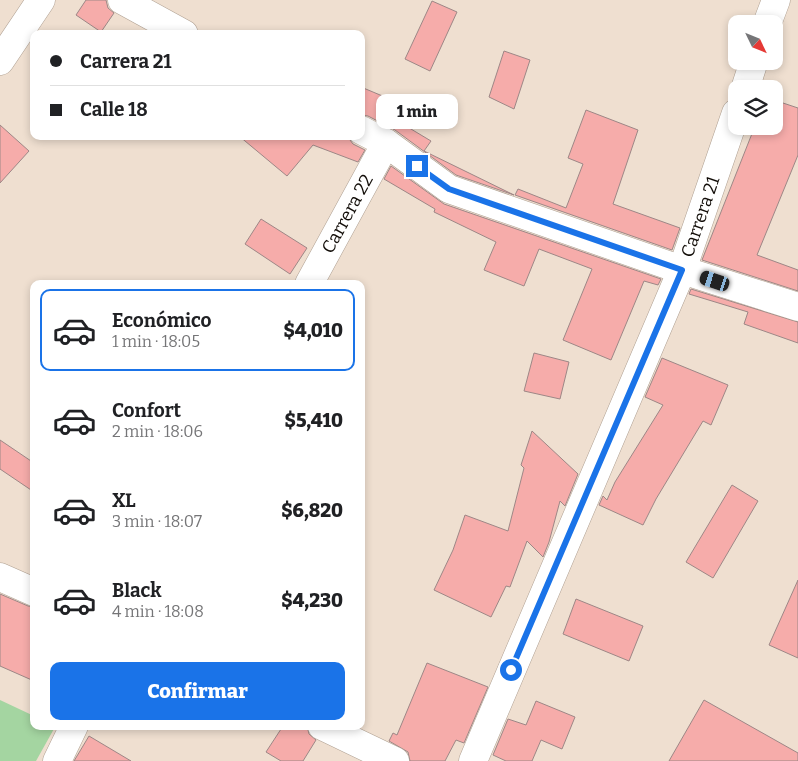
<!DOCTYPE html>
<html lang="es">
<head>
<meta charset="utf-8">
<style>
  body { margin:0; font-family:Bitter,serif; background:#f2f2f2; color:#202124; height:100vh; display:flex; flex-direction:column; font-size:19px; white-space:nowrap }
  * { box-sizing:border-box; margin:0 }
  p { font-size:16px; color:#757577 }
  .icon { flex:none; width:28px; height:28px; fill:none; stroke:currentColor; stroke-width:2; stroke-linecap:round; stroke-linejoin:round }
  .map { position:relative; flex:1; overflow:hidden }
  .side { position:absolute; left:30px; top:280px; width:335px; height:450px; display:flex; flex-direction:column; background:#fff; border-radius:10px; box-shadow:0 2px 8px #0003 }
  .side>* { flex:none }
  .banner { position:absolute; left:30px; top:30px; width:335px; height:110px; border-radius:10px; box-shadow:0 2px 8px #0003; display:grid; align-content:center; height:110px; padding:0 20px; background:#fff }
  .needle { width:32px; rotate:133deg }
  .fabs { position:absolute; left:728px; top:15px; display:grid; gap:10px }
  .fabs a { display:grid; place-items:center; width:55px; height:55px; border-radius:10px; background:#fff; box-shadow:0 2px 8px #0003; font-size:25px }
  .end { position:absolute; width:22px; height:22px; margin:-11px; border:6px solid #1a73e8; background:#fff; box-shadow:0 0 0 2px #fff }
  .from { border-radius:50% }
  .bubble { position:absolute; height:35px; border-radius:10px; background:#fff; box-shadow:0 2px 8px #0003; font-size:16px; font-weight:800; line-height:35px; text-align:center }
  .car { position:absolute; width:15px; height:30px; margin:-15px -8px; border-radius:6px; box-shadow:0 0 4px 1px #0007; background:linear-gradient(#222 24%,#8ab4d8 0 40%,#222 0 76%,#8ab4d8 0 86%,#222 0) }
  .banner b { display:flex; align-items:center; gap:18px; height:48px; font-size:19px }
  .banner b+b { border-top:1px solid #e0e0e0 }
  .banner i { width:12px; height:12px; background:#202124 }
  ul { padding:9px 0 0; list-style:none }
  li { display:flex; align-items:center; gap:15px; height:82px; margin:0 10px 8px; padding:0 10px; border:2px solid transparent; border-radius:10px }
  li div { flex:1 }
  li b { display:block; font-size:19px }
  li em { font-style:normal; font-weight:800 }
  li.current { border-color:#1a73e8 }
  li>.icon { width:45px; height:45px; stroke-width:1.5 }
  .cta { display:flex; gap:10px; margin-top:auto; padding:10px 20px }
  .cta a { flex:1; height:58px; border-radius:10px; background:#1a73e8; color:#fff; font-size:20px; font-weight:800; line-height:58px; text-align:center }
  .map>svg:first-child { display:block }
  .green { fill:#a4d5a1 }
  .building { fill:#f6acaa; stroke:#9d8786 }
  .lines { fill:none; stroke-linecap:round; stroke-linejoin:round }
  .street-casing { stroke:#afa092; stroke-width:29 }
  .street { stroke:#fff; stroke-width:28 }
  .route { stroke:#1a73e8; stroke-width:6 }
  .labels { text-anchor:middle; stroke-width:4.5; stroke-linejoin:round; paint-order:stroke }
  .street-label { font-size:18px; fill:#120d08; stroke:#fcecdd }
</style>
</head>
<body>
<div class="map">
<svg width="798" height="761" viewBox="0 0 798 761">
  <rect width="100%" height="100%" fill="#efdfd0"/>
  <path class="green" d="M0,700L34,716V726L55,727L36,761H0Z"/>
  <path class="building" d="M86,0H106L108,8L114,13L101,32L76,15Z
    M432,1L457,12L430,71L405,59Z
    M504,51L530,60L514,109L489,97Z
    M361,87L392,100L386,114L431,141L424,151L514,195L456,175L395,130L368,116L361,115Z
    M774,100L798,108V155L757,255L798,270V291L702,260L755,126H774Z
    M586,110L638,130L613,204L680,228L672,250L515,195L518,189L566,208L583,164L568,158Z
    M0,125L29,151L0,183Z
    M239,136H347L353,144L365,150L358,162L313,145L287,176Z
    M391,166L444,204L661,279L658,285L644,281L611,360L563,340L592,269L539,249L524,286L484,270L496,242L434,212L435,209L384,179Z
    M261,219L307,248L290,274L245,244Z
    M691,289L798,322V343L744,324L748,312L689,294Z
    M534,353L569,362L560,399L524,391Z
    M662,358L728,385L711,425L703,421L656,499L643,525L599,505L603,496L607,500L615,482L663,405L645,397Z
    M532,431L578,474L565,506L560,501L549,542L543,557L527,541L510,587L506,586L491,617L434,590L453,550L465,515L508,531L524,468L521,465Z
    M0,440L34,463V492L0,469Z
    M732,485L758,501L713,578L686,562Z
    M798,580V658L769,645Z
    M0,594L28,606L34,607V681L0,666Z
    M576,599L643,626L629,661L563,634Z
    M427,663L488,687L464,743L456,740L445,761H410L408,752L389,741L393,733L397,735Z
    M704,700L798,753V761H669Z
    M536,701L575,717L562,749L541,740L532,761H506L493,755L508,719L526,725Z
    M283,726H307L309,734L316,740L303,761H281L266,752Z
    M89,736L131,761H74Z"/>
  <g class="lines">
    <g class="street-casing">
      <g id="street">
        <path d="M122,0L184,34"/>
        <path d="M767,24L776,0"/>
        <path d="M0,61L41,0"/>
        <path d="M745,89L754,61"/>
        <path d="M361,130L386,143L449,189L682,270L798,307"/>
        <path id="s1" d="M309,284L386,143"/>
        <path d="M0,577L34,592"/>
        <path d="M322,726L395,761"/>
        <path d="M57,761L74,726"/>
        <path id="s2" d="M473,761L682,270L736,113"/>
      </g>
    </g>
    <use href="#street" class="street"/>
  </g>
  <g class="lines">
    <path class="route" d="M417,166L449,189L682,270L511,670"/>
  </g>
  <g class="labels">
    <g class="street-label">
      <text dy="6" stroke="none"><textPath href="#s1" startOffset="80">Carrera 22</textPath></text>
      <text dy="6" stroke="none"><textPath href="#s2" startOffset="590">Carrera 21</textPath></text>
    </g>
  </g>
</svg>
<div class="fabs">
<a><svg class="needle" viewBox="-14 -14 28 28"><path d="M0-13l5 13h-10z" fill="#e53935"/><path d="M0 13l5-13h-10z" fill="#757577"/></svg></a>
<a><svg class="icon" aria-label="layers" viewBox="0 0 24 24"><path d="M12 4l9 5-9 5-9-5zM3 14l9 5 9-5"/></svg></a>
</div>
<i class="end from" style="left:511px;top:670px"></i>
<i class="end" style="left:417px;top:166px"></i>
<div class="bubble" style="left:376px;top:94px;width:82px">1 min</div>
<i class="car" style="left:715px;top:281px;rotate:288deg"></i>
<div class="banner">
<b><i class="from"></i>Carrera 21</b>
<b><i></i>Calle 18</b>
</div>
<section class="side">
<ul>
<li class="current"><svg class="icon" aria-label="car" viewBox="0 0 24 24"><path d="M5 17H2v-5l4-1 3-4h7l3 4 3 1v5h-3M9 17h6M6 11h13"/><circle cx="7" cy="17" r="2"/><circle cx="17" cy="17" r="2"/></svg><div><b>Económico</b><p>1 min · 18:05</p></div><em>$4,010</em></li>
<li><svg class="icon" aria-label="car" viewBox="0 0 24 24"><path d="M5 17H2v-5l4-1 3-4h7l3 4 3 1v5h-3M9 17h6M6 11h13"/><circle cx="7" cy="17" r="2"/><circle cx="17" cy="17" r="2"/></svg><div><b>Confort</b><p>2 min · 18:06</p></div><em>$5,410</em></li>
<li><svg class="icon" aria-label="car" viewBox="0 0 24 24"><path d="M5 17H2v-5l4-1 3-4h7l3 4 3 1v5h-3M9 17h6M6 11h13"/><circle cx="7" cy="17" r="2"/><circle cx="17" cy="17" r="2"/></svg><div><b>XL</b><p>3 min · 18:07</p></div><em>$6,820</em></li>
<li><svg class="icon" aria-label="car" viewBox="0 0 24 24"><path d="M5 17H2v-5l4-1 3-4h7l3 4 3 1v5h-3M9 17h6M6 11h13"/><circle cx="7" cy="17" r="2"/><circle cx="17" cy="17" r="2"/></svg><div><b>Black</b><p>4 min · 18:08</p></div><em>$4,230</em></li>
</ul>
<div class="cta"><a>Confirmar</a></div>
</section>
</div>
</body>
</html>
